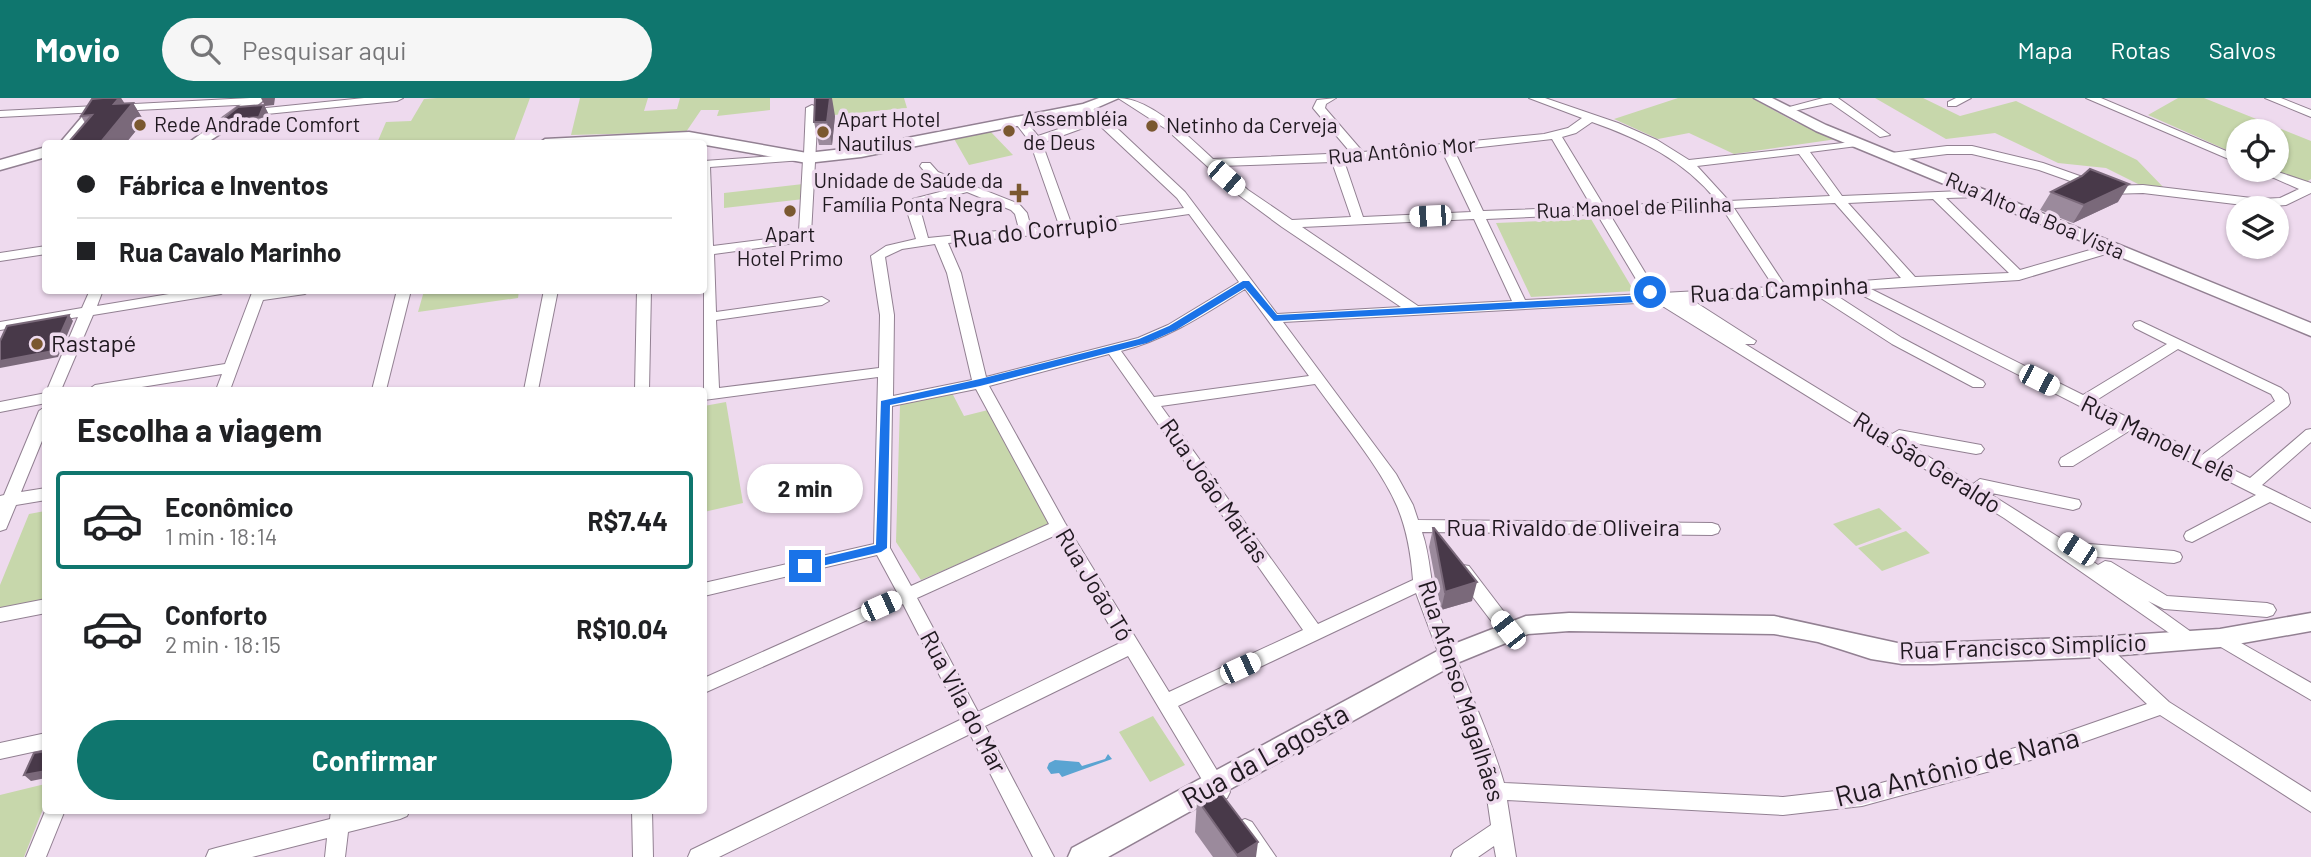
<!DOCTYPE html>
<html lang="pt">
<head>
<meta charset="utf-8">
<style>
  body { margin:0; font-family:Barlow,sans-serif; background:#f6f6f6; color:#202124; height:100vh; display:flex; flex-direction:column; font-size:26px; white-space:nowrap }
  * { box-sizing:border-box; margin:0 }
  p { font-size:23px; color:#757577 }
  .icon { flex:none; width:38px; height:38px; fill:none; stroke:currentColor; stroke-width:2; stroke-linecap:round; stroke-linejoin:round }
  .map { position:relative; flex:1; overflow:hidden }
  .drawer { position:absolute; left:42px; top:289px; width:665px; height:427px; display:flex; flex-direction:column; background:#fff; border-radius:7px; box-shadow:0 2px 5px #0004 }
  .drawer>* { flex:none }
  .top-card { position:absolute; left:42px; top:42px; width:665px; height:154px; border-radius:7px; box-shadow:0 2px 5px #0004; display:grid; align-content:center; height:154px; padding:0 35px; background:#fff }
  .buttons { position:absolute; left:2226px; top:21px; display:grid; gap:14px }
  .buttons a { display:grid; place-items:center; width:63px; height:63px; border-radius:50%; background:#fff; box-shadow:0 2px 5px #0004; font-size:35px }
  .end { position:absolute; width:32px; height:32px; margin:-16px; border:9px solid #1a73e8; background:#fff; box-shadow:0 0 0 4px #fff }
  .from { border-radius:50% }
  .bubble { position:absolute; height:49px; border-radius:24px; background:#fff; box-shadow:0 2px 5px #0004; font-size:23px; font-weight:700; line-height:49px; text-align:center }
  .car { position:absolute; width:21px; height:42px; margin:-21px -10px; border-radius:9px; box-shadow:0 0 5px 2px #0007; background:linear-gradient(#fff 24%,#345 0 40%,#fff 0 76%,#345 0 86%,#fff 0) }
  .top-card b { display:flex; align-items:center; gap:24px; height:66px; font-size:26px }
  .top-card b+b { border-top:2px solid #e0e0e0 }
  .top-card i { width:18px; height:18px; background:#202124 }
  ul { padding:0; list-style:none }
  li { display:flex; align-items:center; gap:21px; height:98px; margin:0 14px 10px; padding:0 21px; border:4px solid transparent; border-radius:7px }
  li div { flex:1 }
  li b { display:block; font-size:26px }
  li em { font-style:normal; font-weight:700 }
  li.on { border-color:#0f766e }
  li>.icon { width:63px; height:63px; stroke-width:1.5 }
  h2 { padding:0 35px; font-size:32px; line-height:84px }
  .cta { display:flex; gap:14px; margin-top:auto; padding:14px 35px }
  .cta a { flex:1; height:80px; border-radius:42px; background:#0f766e; color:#fff; font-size:28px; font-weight:700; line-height:80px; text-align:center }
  header { display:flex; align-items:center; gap:42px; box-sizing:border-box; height:98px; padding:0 35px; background:#0f766e; color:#fff }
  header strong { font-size:33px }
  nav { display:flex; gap:38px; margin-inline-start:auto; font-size:24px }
  .search { width:490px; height:63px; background:#f6f6f6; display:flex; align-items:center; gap:18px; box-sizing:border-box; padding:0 24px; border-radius:38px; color:#757577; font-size:26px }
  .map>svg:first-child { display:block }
  .green { fill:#c7d7ab }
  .water { fill:#5aa4d2 }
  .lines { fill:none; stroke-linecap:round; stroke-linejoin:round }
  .street-casing { stroke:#928092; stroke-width:2 }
  .secondary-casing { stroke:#928092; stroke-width:3 }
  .street { fill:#fff; fill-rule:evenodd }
  .secondary { fill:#fff; fill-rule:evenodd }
  .wall { fill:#9b8a9c }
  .shaded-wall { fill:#7a697a }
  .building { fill:#483949; stroke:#7a697a; stroke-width:2 }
  .route { fill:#1a73e8 }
  .poi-dot { fill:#7a5830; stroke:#eedaee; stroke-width:2.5 }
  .labels { text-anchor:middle; stroke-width:7; stroke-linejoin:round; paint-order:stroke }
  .far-poi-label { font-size:21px; fill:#1f181f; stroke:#eedaee; text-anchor:start }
  .far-street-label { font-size:21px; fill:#1f181f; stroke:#eedaee }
  .street-label { font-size:24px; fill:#1f181f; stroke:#eedaee }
  .poi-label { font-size:24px; fill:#1f181f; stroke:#eedaee; text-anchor:start }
  .near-street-label { font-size:28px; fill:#1f181f; stroke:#eedaee }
</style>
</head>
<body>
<header>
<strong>Movio</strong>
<div class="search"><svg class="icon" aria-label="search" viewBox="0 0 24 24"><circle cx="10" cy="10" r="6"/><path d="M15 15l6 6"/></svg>Pesquisar aqui</div>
<nav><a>Mapa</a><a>Rotas</a><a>Salvos</a></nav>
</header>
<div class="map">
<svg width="2311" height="759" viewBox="0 0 2311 759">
  <rect width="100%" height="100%" fill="#eedaee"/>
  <path class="green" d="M437,0H530L514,43L377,45L386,24L411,23L424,1Z
    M580,0H648L644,13L677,11L680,0H770V12L717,18L719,12H701L686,34L571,37Z
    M822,0H904L907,10L824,18Z
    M1678,0H1752L1795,24L1837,41L1734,56L1689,35L1658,41L1614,21Z
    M1875,0H1923L1960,18L2016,3L2137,62L2165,91L2140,87L2106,70L2058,65L1995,35L1946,41Z
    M2178,0H2204L2311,43V81L2303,86L2271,72H2277V33H2238V57L2148,17Z
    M989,32L1013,57L969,67L953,39Z
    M803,86L804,101L724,110V95Z
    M1591,121L1634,193L1531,199L1496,125Z
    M424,193V192L519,193L518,200L418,214Z
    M951,293L964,318L992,311L1051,426L921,482L896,444L900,307Z
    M726,304L743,405L704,414V308Z
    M1879,410L1902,431L1856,448L1833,426Z
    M45,413V496L41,508L0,517V487L29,416Z
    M1906,433L1930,455L1882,473L1858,450Z
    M1153,618L1185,667L1150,684L1119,634Z
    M45,686V706L24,759H0V697Z"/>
  <path class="water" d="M1108,656L1112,661L1062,679L1059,675L1051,676L1047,670L1049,665L1055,662L1079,664L1082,668L1105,661Z"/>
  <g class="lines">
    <g class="street-casing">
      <path id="street" d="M250,0L262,3L256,6L0,19V13Z
        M364,0H403L397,3L246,18L240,15L246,12Z
        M1118,0C1151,0 1190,40 1213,61L1351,55L1313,10L1317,2L1336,0L1326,6L1325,10L1363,54L1544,36L1568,30L1582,20L1529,0H1545L1618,25L1657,42L1689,62L1861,43V47L1857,48L1810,54L1842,98L1986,92V98L1982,99L1946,100L2020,172L2111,146L2117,150L2116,153L2019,182L1871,191L2083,297L2167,246L2135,230L2133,227L2135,224L2140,223L2281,290L2288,296L2290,305L2288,308L2215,363L2250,380L2306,332L2311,331V344L2262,387L2311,411V424L2270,404L2192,444L2186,442L2184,438L2186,434L2256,397L2129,333L2073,368H2061L2059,364L2061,360L2117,327L1854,193L1831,194L1902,240L1983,283L1985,286L1983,289H1973L1892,246L1813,195L1692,202L1756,243L1754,246H1745L1892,336L1899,332L1981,347L1984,351L1981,355L1976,356L1903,343L1973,386L1980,381L2079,402L2081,406L2079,410L2073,412L1987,394L2071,447L2077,445L2174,453L2180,455L2182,459L2180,463L2174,465L2085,458L2098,467L2105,463L2111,464L2167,498L2267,505L2273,507L2276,512L2273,517L2267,519L2164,511L2148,503L2194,536L2197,541L2194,546L2188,548L2004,420L1656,204L1283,224L1396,376L1413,407L1418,422L1712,425L1718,427L1720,431L1718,435L1712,437L1422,434C1431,460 1430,487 1438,513C1458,571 1487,626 1504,685L1783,699L1862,690L2038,644L2147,606L2092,554L2089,549L2092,544L2098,542L2104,544L2169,604L2311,694V714L2160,617L2038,660L1862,708L1783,717L1507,702L1516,759H1496L1494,748L1478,759H1451L1454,752L1491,727L1486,693L1476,656L1416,495L1178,608L1230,694L1227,700L1220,703L1213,700L1128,558L985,628L1054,759H1033L970,636L719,759H688L691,752L962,621L903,506L704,595V580L897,494L877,457L704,498V485L874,446L878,279L704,302V63L804,56L806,10L812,7L818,10L811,136L795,145L714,156L716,214L822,199L829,203L822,207L716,222L719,290L879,270L880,217L871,158L886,148L916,141L906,110L909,102L955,90L930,80L920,68L922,65H930L938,74L1019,106L1027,115L1031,130L1059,127L1030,44L1014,23L1024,21L1038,38L1091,20L1081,10L1087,7L1104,18L1185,94L1277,216L1401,209L1282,129L1240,98L1166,31ZM1592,24C1640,41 1684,62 1717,103L1604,108L1562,39L1576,35ZM1097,25L1177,100L1184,110L1071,125L1042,45ZM1552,41L1592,109L1483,113L1454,52ZM1442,53L1471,114L1363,119L1344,63ZM1799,56L1830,98L1729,103L1697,68ZM803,62L799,134L792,138L713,148L710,69ZM1332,64L1351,119L1292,122L1248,92L1221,68ZM967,94L1011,112L1015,116L1019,131L928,140L919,107ZM1933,101L2009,175L1915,179L1848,105ZM1835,105L1901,180L1786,189L1734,110ZM1722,110L1774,189L1662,195L1655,191L1609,115ZM1189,116L1239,184L1168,227L1138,240L986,279L961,175L948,145L1066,134ZM1597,116L1645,196L1525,202L1486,121ZM1474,121L1512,203L1418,208L1302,129ZM935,146L947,175L972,282L893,298L894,217L885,159L902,151ZM1245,191L1309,278L1154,299L1121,253C1168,241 1205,216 1245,191ZM2178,251L2271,296L2275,303L2202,357L2095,303ZM1109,256L1303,532L1169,594L1065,425L989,288ZM1315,286C1340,321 1381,370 1397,408C1407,432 1411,456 1413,482L1318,526L1161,308ZM976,291L1049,426L911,488L890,450L892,308ZM1056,437L1120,545L978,614L917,500Z
        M1823,0H1838L1890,37L1880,39L1831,5L1784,15L1778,12Z
        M1956,0H1971L1956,8H1948V4Z
        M2086,0H2101L2238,58V65Z
        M2265,0H2281L2311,12V19Z
        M1947,48H1972L2043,65L2108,88L2143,87L2260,101L2280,100L2299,91L2256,72H2272L2311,85V95L2286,107L2260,109L2143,95L2107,96L2039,72L1972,56H1947L1891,63L1885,59L1891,55Z
        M46,148V156L0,163V155Z
        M90,192H103L97,208L193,192H227L221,196L93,217L61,292H47L78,219L0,232V224L82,210Z
        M253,192H311L305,196L263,202L230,292H216L222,276L123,292H88L95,287L225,266Z
        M397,192H411L386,292H372Z
        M544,192H558L538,292H524Z
        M637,192H651L649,292H635Z
        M46,295V305L0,314V304Z
        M46,308V333L21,394L46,390V402L16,407L6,431L0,433V398L4,397L39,313Z
        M1463,467L1469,468L1514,527L1517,532L1514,537L1508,539L1502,537L1457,478L1455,473L1457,468Z
        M46,501V515L0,524V510Z
        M2220,533L2311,585V602L2214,545L2211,540L2214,535Z
        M46,635V651L0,661V645Z
        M46,711L65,712L46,759H26Z
        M331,712H351L350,716L364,712H410L407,718L400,721L348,734L345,759H325L327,740L252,759H206L209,752L216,750L330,721Z
        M632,712H652L653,759H633Z
        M1245,721L1252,724L1276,759H1254L1235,730L1238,724Z"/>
    </g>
    <g class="secondary-casing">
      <path id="secondary" d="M98,0H113L75,46H59Z
        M250,0H266L235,26L205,46H187Z
        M1099,0H1119L1087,14L861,59L807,65L689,44L538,46L545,41L689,34L807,55L861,49L1083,6Z
        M1754,0H1772L1826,27L2311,225V238L1816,33Z
        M46,49V59L0,72V62Z
        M1569,515L1774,518L1902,546L2098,539L2220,531L2311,515V533L2220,549L2098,559L1932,566H1902L1871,561L1818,544L1774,536L1569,533L1528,536L1457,565L1108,759H1068L1072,750L1441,551L1526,518Z"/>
    </g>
    <use href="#street" class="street"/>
    <use href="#secondary" class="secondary"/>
  </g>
  <path class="wall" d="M103,0H121L125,6L133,5L144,23L125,46H67L85,25L81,18Z
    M264,7L270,19L266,31L229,33L222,22Z
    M835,18L832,47H819L814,24Z
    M2051,94L2118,104L2073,125L2040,112Z
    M1433,430L1472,503L1441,512L1429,449Z
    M1197,701L1256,759H1213L1195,734Z"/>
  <path class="shaded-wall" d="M119,0H121L128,11L133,5L144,23L125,46H102L101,44L114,6Z
    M261,0H275L274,7L265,8Z
    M830,0H832L835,18L832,47L827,24Z
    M264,7L270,19L266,31L259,19Z
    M2129,86L2118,104L2073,125L2084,107Z
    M69,217L73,223L58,259L0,270V263Z
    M1477,484L1472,503L1441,512L1445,494Z
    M46,673V680L31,683L24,677Z
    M1258,744L1256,759H1237V757Z"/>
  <path class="building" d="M103,0H119L114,6L133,5L101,44L67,46L92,17L81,18L92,1Z
    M815,0H830L827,24H814Z
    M264,7L259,19L222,22L238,9Z
    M2090,71L2129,86L2084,107L2051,94L2082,78Z
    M69,217L53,253L0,263V243L7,228Z
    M1433,430H1434L1477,484L1445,494Z
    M46,653V673L24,677L34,655Z
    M1217,690L1258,744L1237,757L1197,701Z"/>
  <path class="route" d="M1243,183H1249L1277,217L1649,197L1645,194L1650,191L1663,200L1658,203L1274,223L1245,190L1176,232L1147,245L980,288L890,307L887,450L881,454L805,472L801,471V465L876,447L881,303L980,281L1139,241L1169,228Z"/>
  <g class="poi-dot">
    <circle cx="140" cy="27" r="7"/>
    <circle cx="1152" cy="28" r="7"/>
    <circle cx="1009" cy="33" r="7"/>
    <circle cx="823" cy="34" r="7"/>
    <path d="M1015.5 84.5h7v7h7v7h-7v7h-7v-7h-7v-7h7z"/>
    <circle cx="790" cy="113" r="7"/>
    <circle cx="37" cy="246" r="7"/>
  </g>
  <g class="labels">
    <g class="far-poi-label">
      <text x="1023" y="28">Assembléia<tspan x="1023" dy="24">de Deus</tspan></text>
      <text x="837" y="29">Apart Hotel<tspan x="837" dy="24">Nautilus</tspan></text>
      <text x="154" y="34">Rede Andrade Comfort</text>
      <text x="1166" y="35">Netinho da Cerveja</text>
      <text x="1003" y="90" text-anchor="end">Unidade de Saúde da<tspan x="1003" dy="24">Família Ponta Negra</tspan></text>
      <text x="790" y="144" text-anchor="middle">Apart<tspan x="790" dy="24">Hotel Primo</tspan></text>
    </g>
    <g class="far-street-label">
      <text transform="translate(1402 53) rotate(-5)" y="7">Rua Antônio Mor</text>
      <text transform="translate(1634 110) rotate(-2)" y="7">Rua Manoel de Pilinha</text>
      <text transform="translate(2035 118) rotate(23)" y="7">Rua Alto da Boa Vista</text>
    </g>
    <g class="street-label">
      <text transform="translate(1035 133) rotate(-6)" y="8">Rua do Corrupio</text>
      <text transform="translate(1779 192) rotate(-3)" y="8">Rua da Campinha</text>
      <text transform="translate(2158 341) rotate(26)" y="8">Rua Manoel Lelê</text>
      <text transform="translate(1927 365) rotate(32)" y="8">Rua São Geraldo</text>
      <text transform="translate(1214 393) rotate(55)" y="8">Rua João Matias</text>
      <text x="1563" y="438">Rua Rivaldo de Oliveira</text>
      <text transform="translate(1094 487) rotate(59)" y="8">Rua João Tó</text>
      <text transform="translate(2023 549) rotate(-2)" y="8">Rua Francisco Simplício</text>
      <text transform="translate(1461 593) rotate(72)" y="8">Rua Afonso Magalhães</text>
      <text transform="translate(963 604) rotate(62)" y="8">Rua Vila do Mar</text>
    </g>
    <g class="poi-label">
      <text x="51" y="254">Rastapé</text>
    </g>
    <g class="near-street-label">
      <text transform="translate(1265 658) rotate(-29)" y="10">Rua da Lagosta</text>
      <text transform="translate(1957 669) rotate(-14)" y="10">Rua Antônio de Nana</text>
    </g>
  </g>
</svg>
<div class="buttons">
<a><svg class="icon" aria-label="locate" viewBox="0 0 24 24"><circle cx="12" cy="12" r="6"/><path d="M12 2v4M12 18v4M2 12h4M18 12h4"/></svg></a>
<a><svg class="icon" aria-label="layers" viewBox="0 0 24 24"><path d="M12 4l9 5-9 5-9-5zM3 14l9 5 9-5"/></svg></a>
</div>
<i class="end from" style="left:1650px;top:194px"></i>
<i class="end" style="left:805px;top:468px"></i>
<div class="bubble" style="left:747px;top:366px;width:116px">2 min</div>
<i class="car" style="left:1226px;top:80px;rotate:131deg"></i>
<i class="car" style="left:1430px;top:118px;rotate:267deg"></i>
<i class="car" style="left:2039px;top:282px;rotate:117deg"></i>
<i class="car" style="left:2077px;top:451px;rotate:303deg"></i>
<i class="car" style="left:881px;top:508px;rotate:66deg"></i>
<i class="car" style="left:1508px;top:532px;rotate:322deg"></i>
<i class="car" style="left:1240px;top:570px;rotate:65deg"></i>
<div class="top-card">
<b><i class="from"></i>Fábrica e Inventos</b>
<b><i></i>Rua Cavalo Marinho</b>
</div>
<section class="drawer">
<h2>Escolha a viagem</h2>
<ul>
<li class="on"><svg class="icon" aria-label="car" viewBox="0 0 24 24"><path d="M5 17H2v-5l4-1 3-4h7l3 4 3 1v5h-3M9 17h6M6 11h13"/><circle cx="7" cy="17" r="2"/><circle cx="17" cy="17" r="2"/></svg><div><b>Econômico</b><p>1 min · 18:14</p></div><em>R$7.44</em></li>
<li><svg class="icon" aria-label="car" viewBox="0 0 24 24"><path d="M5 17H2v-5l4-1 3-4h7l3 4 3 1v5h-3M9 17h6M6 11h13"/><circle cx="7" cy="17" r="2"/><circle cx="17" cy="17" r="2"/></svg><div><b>Conforto</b><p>2 min · 18:15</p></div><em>R$10.04</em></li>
</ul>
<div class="cta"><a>Confirmar</a></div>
</section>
</div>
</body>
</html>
